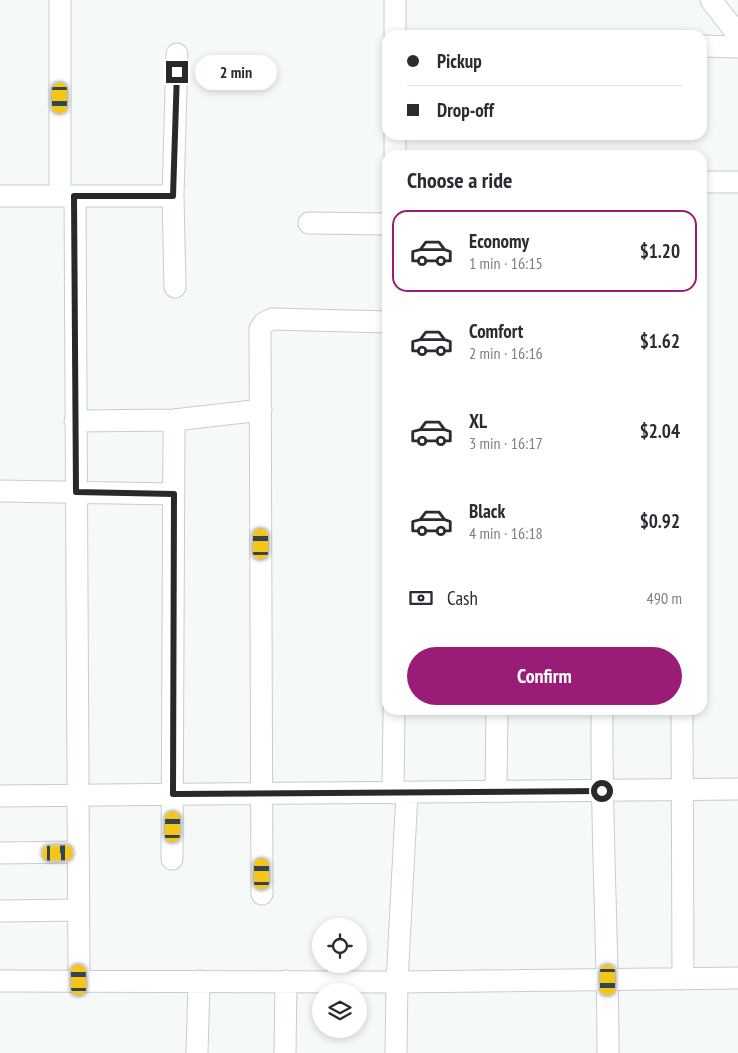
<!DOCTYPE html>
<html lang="en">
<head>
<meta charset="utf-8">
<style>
  body { margin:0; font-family:"PT Sans Narrow",sans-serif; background:#f2f2f3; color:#2b2b33; height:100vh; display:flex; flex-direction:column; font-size:19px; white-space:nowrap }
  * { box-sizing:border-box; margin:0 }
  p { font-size:16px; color:#7c7c81 }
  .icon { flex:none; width:28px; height:28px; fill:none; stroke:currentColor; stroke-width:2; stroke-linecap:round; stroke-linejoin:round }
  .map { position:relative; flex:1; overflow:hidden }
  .drawer { position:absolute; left:382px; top:150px; width:325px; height:565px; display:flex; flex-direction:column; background:#fff; border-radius:15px; box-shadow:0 2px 8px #0003 }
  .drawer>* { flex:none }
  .banner { position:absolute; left:382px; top:30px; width:325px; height:110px; border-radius:15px; box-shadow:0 2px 8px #0003; display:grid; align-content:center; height:110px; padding:0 25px; background:#fff }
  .tools { position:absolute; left:312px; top:918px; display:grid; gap:10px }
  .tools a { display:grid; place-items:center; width:55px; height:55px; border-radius:50%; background:#fff; box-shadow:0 2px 8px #0003; font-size:25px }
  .end { position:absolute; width:22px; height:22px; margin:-11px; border:6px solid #282928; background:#fff; box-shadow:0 0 0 2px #fff }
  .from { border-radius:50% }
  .bubble { position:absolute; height:35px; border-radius:18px; background:#fff; box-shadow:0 2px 8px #0003; font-size:16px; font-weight:700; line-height:35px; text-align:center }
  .car { position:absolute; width:15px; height:30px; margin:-15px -8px; border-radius:6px; box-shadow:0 0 4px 1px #0007; background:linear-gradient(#f5c518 24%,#345 0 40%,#f5c518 0 76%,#345 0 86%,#f5c518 0) }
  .banner b { display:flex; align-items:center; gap:18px; height:48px; font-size:19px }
  .banner b+b { border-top:1px solid #e1e1e2 }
  .banner i { width:12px; height:12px; background:#2b2b33 }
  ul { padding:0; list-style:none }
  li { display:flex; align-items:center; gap:15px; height:82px; margin:0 10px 8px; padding:0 15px; border:2px solid transparent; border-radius:15px }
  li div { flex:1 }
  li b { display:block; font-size:19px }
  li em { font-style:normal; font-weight:700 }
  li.on { border-color:#991d76 }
  li>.icon { width:45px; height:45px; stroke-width:1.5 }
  h2 { padding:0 25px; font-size:22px; line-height:60px }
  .pay { display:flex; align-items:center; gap:12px; height:55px; padding:0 25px; font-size:19px }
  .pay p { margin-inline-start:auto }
  .action { display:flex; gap:10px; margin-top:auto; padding:10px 25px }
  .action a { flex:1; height:58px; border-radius:30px; background:#991d76; color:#fff; font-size:20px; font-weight:700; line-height:58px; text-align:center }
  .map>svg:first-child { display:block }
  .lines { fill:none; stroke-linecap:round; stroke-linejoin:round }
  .minor-casing { stroke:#c8cdca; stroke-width:23 }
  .minor { stroke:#fff; stroke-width:21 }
  .route { stroke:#282928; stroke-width:6 }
</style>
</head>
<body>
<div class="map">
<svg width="738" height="1053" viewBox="0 0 738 1053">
  <rect width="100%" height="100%" fill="#f5faf8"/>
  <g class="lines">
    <g class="minor-casing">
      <path id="minor" d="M60,0V196
        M711,0L738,35
        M395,35V0
        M702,46L738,47
        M395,135V155
        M702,182H738
        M0,196H173
        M75,196L79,980
        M309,223L388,224
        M175,287L173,196L177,54
        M75,421L174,420L261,410
        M0,491L174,494
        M602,710C601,824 608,939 608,1053
        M682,710L683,979
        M496,792L497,710
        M393,793L394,710
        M0,796L738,789
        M0,853L77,852
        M172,859L174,420
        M262,894L260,329L264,323L272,319L388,322
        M0,911L78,910
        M0,981L397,982L738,978
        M197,1053L199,981
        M285,1053L286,981
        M396,1053L397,982L407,793"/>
    </g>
    <use href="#minor" class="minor"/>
  </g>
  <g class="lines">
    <path class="route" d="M177,72L173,196H74L76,492L174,494L173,794L602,791"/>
  </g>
</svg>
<div class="tools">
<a><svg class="icon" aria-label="locate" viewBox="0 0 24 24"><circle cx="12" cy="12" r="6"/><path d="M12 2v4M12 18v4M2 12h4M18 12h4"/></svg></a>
<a><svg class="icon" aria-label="layers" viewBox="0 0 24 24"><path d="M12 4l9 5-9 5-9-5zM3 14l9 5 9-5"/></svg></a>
</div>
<i class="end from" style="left:602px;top:791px"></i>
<i class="end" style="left:177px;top:72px"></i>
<div class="bubble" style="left:195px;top:55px;width:82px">2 min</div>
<i class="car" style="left:60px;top:98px;rotate:180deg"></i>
<i class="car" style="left:261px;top:544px;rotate:0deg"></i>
<i class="car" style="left:173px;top:827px;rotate:1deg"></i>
<i class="car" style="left:58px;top:853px;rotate:89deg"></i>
<i class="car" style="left:262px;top:874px;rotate:0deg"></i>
<i class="car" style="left:79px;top:980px;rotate:359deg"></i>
<i class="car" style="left:608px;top:980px;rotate:180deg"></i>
<div class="banner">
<b><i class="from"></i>Pickup</b>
<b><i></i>Drop-off</b>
</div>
<section class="drawer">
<h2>Choose a ride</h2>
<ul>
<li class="on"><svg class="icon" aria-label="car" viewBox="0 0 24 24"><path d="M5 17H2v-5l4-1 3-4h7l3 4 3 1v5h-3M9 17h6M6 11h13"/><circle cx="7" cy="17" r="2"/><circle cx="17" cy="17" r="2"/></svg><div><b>Economy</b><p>1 min · 16:15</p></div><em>$1.20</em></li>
<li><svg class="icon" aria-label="car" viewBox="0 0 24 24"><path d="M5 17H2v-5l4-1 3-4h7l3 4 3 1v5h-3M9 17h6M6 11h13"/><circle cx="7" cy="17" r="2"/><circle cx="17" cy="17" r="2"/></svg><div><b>Comfort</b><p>2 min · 16:16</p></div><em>$1.62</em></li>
<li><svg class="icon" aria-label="car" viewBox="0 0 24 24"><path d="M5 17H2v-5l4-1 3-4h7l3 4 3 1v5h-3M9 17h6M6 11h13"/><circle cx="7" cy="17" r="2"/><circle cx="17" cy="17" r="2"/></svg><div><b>XL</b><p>3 min · 16:17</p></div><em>$2.04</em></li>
<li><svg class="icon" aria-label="car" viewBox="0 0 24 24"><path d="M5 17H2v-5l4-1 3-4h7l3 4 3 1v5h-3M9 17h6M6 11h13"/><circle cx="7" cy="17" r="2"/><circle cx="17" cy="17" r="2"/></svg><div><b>Black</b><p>4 min · 16:18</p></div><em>$0.92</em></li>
</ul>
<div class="pay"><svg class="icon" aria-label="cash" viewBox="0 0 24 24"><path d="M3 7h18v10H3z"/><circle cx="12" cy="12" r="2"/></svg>Cash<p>490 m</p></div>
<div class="action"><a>Confirm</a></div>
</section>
</div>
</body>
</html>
